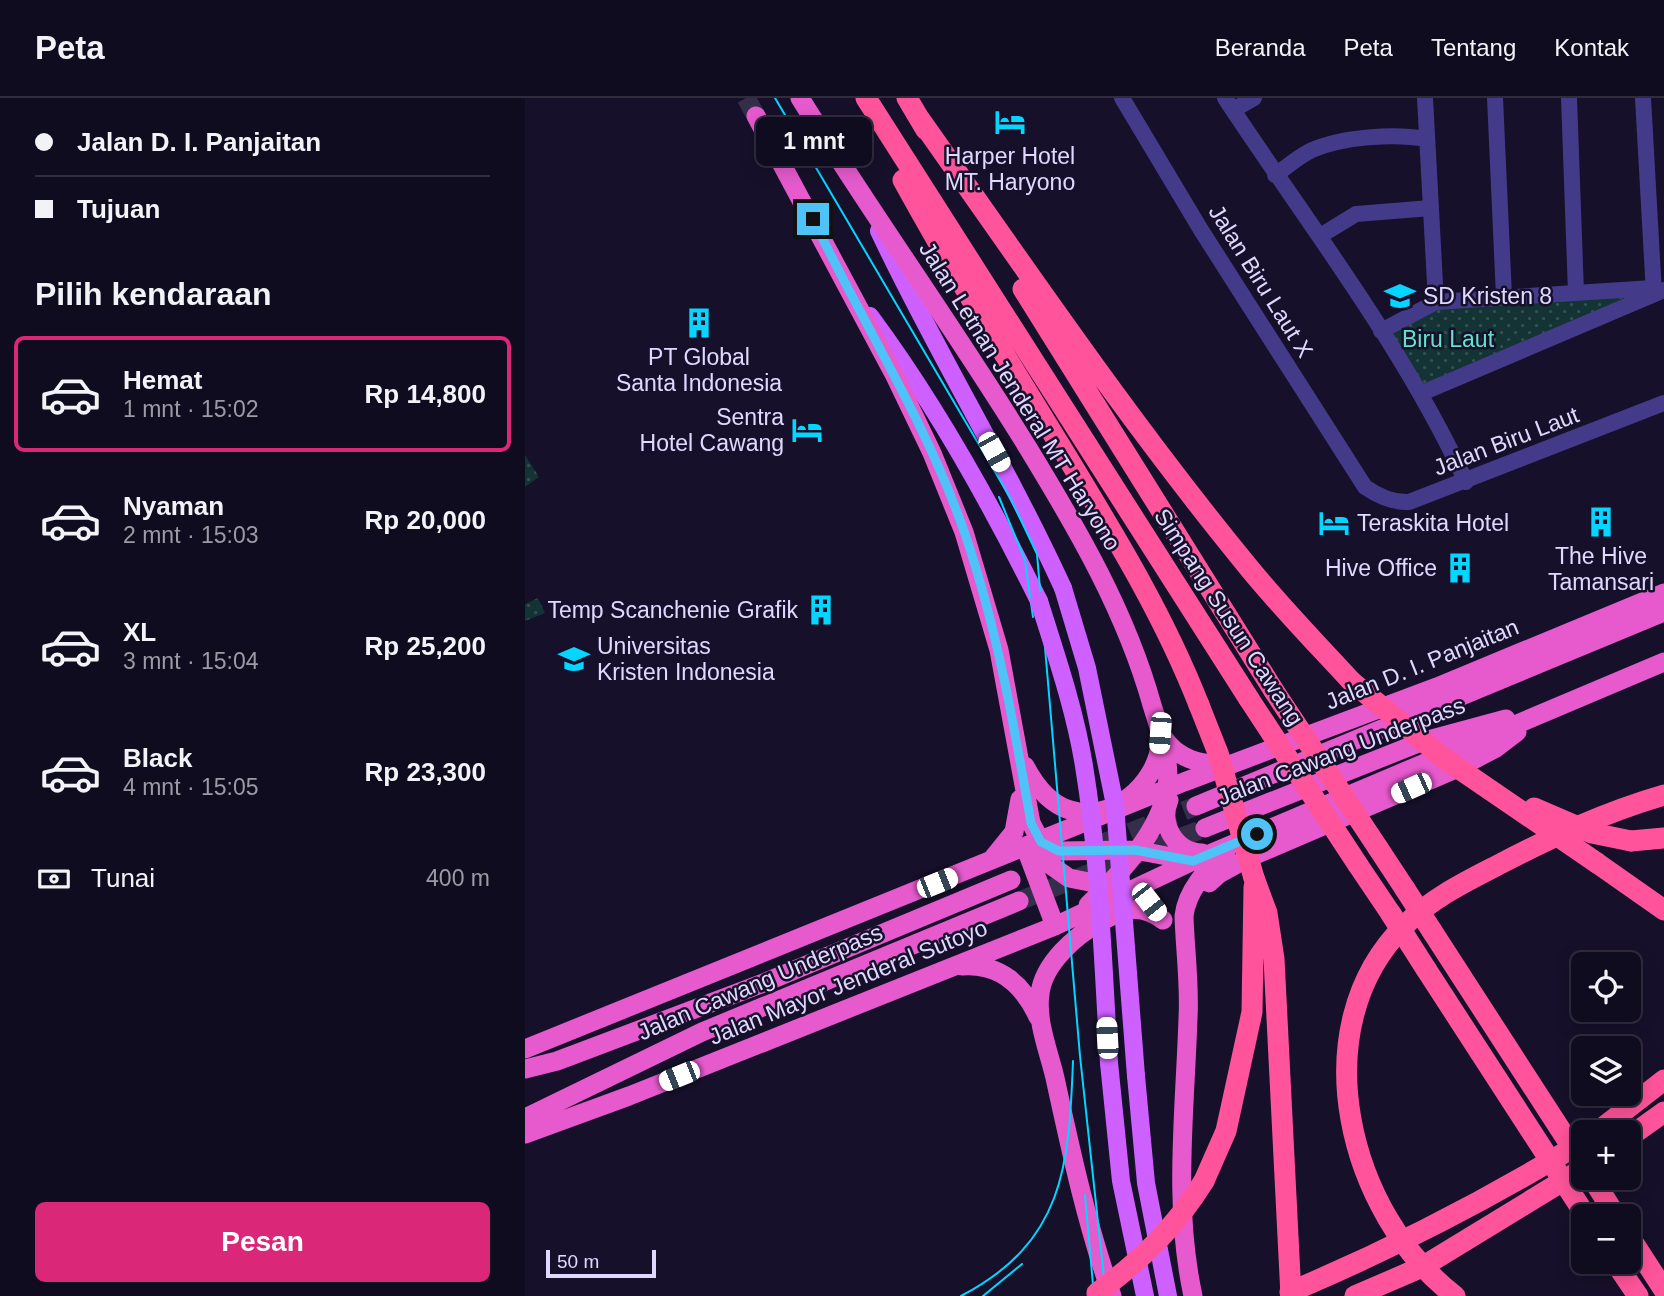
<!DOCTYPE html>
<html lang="id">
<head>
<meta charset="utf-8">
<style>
  body { margin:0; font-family:Helvetica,sans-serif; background:#191529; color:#f1f3f6; height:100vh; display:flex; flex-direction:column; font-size:26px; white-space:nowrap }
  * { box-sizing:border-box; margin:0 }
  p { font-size:23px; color:#9c9ba5 }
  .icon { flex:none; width:38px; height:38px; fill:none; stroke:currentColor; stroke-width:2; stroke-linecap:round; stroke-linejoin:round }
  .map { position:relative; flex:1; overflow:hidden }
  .side { display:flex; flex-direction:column; background:#100c20; width:525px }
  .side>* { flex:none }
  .top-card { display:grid; align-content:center; height:154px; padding:0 35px; background:#100c20 }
  .tools { position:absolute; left:1046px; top:854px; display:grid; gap:14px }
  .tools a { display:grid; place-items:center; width:70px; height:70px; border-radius:10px; background:#100c20; box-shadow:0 4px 18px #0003,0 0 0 2px #302c3e; font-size:35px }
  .scale { position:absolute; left:21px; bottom:18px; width:110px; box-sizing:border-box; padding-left:7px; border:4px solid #e0d9ff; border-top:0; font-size:19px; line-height:24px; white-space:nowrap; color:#e0d9ff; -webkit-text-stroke:5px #16102a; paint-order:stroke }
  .end { position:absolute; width:32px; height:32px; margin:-16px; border:9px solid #4fc3f7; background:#111; box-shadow:0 0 0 4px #111 }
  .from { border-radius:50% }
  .bubble { position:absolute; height:49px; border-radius:10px; background:#100c20; box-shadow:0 4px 18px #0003,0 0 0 2px #302c3e; font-size:23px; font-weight:700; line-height:49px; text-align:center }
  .car { position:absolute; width:21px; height:42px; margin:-21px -10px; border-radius:9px; box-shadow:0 0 5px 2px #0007; background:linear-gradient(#fff 24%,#345 0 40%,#fff 0 76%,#345 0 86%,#fff 0) }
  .top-card b { display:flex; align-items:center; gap:24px; height:66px; font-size:26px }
  .top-card b+b { border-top:2px solid #302c3e }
  .top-card i { width:18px; height:18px; background:#f1f3f6 }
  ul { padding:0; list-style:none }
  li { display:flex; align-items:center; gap:21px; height:116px; margin:0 14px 10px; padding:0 21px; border:4px solid transparent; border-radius:10px }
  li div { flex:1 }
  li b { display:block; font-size:26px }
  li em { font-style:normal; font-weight:700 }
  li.current { border-color:#db2777 }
  li>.icon { width:63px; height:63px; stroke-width:1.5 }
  h2 { padding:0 35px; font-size:32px; line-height:84px }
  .pay { display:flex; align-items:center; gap:18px; height:77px; padding:0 35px; font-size:26px }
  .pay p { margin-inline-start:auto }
  .action { display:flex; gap:14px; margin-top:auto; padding:14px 35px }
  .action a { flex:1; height:80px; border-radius:10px; background:#db2777; color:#fff; font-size:28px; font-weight:700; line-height:80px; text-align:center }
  header { display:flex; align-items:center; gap:42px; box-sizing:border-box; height:98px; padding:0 35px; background:#100c20; border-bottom:2px solid #302c3e }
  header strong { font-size:33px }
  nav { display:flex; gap:38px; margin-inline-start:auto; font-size:24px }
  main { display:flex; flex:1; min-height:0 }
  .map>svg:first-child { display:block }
  .park { fill:url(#park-dots) }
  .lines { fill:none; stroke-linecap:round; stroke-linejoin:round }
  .trunk-tunnel { stroke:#342e4a; stroke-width:19; stroke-dasharray:19 10; stroke-linecap:butt }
  .minor { stroke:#433b89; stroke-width:16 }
  .primary { stroke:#cd60ff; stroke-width:18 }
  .trunk { stroke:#e65acd; stroke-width:19 }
  .motorway { stroke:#ff549b; stroke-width:21 }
  .tram { stroke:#05d6ff; stroke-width:2 }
  .primary-bridge { stroke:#cd60ff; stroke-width:18 }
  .motorway-bridge { stroke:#ff549b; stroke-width:21 }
  .route { stroke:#4fc3f7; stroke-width:9 }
  .labels { text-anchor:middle; stroke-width:5; stroke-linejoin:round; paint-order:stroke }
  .poi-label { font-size:23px; fill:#e0d9ff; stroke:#16102a }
  .street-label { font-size:23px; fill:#e0d9ff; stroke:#16102a }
  .park-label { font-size:23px; fill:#62e2ca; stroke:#16102a }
</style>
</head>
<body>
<header>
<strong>Peta</strong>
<nav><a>Beranda</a><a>Peta</a><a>Tentang</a><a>Kontak</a></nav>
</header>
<main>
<section class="side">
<div class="top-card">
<b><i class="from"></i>Jalan D. I. Panjaitan</b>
<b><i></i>Tujuan</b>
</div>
<h2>Pilih kendaraan</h2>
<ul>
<li class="current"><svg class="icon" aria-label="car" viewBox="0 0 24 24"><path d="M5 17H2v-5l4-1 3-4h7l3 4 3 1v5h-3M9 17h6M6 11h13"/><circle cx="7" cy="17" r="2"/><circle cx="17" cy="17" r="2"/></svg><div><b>Hemat</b><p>1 mnt · 15:02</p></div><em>Rp 14,800</em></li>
<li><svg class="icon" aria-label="car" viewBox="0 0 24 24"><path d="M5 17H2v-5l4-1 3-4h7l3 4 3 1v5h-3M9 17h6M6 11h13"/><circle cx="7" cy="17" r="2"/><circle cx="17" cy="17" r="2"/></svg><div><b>Nyaman</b><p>2 mnt · 15:03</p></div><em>Rp 20,000</em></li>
<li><svg class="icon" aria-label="car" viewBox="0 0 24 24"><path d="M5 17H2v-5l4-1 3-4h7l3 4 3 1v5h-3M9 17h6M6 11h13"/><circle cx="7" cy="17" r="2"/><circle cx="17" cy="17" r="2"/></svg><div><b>XL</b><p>3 mnt · 15:04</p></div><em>Rp 25,200</em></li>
<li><svg class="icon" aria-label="car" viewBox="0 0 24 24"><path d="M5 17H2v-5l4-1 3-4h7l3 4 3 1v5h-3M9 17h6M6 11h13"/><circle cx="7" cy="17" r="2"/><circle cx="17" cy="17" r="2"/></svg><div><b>Black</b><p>4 mnt · 15:05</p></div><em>Rp 23,300</em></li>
</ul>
<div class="pay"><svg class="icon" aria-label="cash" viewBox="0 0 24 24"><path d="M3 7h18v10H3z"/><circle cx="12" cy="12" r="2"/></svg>Tunai<p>400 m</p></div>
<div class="action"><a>Pesan</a></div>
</section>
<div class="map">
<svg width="1139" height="1198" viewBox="0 0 1139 1198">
  <defs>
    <pattern id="park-dots" width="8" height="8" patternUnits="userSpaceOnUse" patternTransform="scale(1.75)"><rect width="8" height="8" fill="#133334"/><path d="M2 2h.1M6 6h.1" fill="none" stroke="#355052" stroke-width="1.8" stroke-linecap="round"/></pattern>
  </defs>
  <rect width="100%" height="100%" fill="#16102a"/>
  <path class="park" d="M1065,199L1113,200L997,249L896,287L862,233L914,208Z
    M0,357L14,379L0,389Z
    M13,500L20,515L0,523V506Z"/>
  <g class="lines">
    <path class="trunk-tunnel" d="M221,0L231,18
      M578,745L671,708
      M494,803L680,730"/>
    <path class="minor" d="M597,0L676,132L840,389C853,398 867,405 884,404L1139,305
      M700,0C783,126 877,246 941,384
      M900,0L911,204
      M970,0L979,199
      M1044,0L1051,195
      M1118,0L1129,196
      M708,12L729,0
      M750,77C762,69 774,58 787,52C817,39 869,35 901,41
      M795,138L831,116L906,110
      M856,233L911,204L1128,190
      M897,295L1139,192"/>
    <path class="primary" d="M354,133C411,254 482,368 538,490
      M345,218C411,307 465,404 514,503
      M584,965L596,1083L620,1198
      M611,978L621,1085L643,1198"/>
    <path class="trunk" d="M275,0C348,118 430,231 503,350C553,432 601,514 627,607C635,633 646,662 642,689C636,733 594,777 563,807
      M231,18L369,276L407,355L439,434L474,552L506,725L516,744L534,753L610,752L668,763
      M638,639C652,660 675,668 700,665
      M500,668C510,687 524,706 545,712C587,725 631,686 635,647
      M644,702C634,726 650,754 677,755
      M671,708L1139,514
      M680,730L896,644L981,621
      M501,750L544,780L590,789
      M501,751L530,828
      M468,760L489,734L495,701
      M684,785L694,776L723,760L933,670L971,650L992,634
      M437,868C474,865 498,886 513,919
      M0,951L659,684L912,589L1139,495
      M0,971L32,963L236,886L486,782
      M0,1020L177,934L494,803
      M0,1036L104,998L530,828L668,763L1139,564
      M587,1198C562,1127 546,1054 530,980C524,954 511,923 515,896C518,866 550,838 575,824C599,811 615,805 638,822
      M668,1198C648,1105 660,1014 663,920C665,886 660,852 659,818C662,791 683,771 701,753"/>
    <path class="motorway" d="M341,0L724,601
      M382,0L401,32
      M394,20C500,170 603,322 720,465C753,506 790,544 826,583
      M378,82C428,173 482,261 536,349C587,433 638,515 674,607
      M498,191L749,593
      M1106,743L1139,740
      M853,750L880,791
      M1072,765L1139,812
      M833,767L866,816
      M729,780L742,815L749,861L766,1198
      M907,833L1059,1068
      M901,871L1061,1118
      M1072,1034L1139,982
      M1104,1039L1139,1014
      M1067,1080L1091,1118
      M679,1083L701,1033L727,914L729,789
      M1104,1138L1139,1192
      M1090,1164L1113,1198
      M930,1198C824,1117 775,930 880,827C907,800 940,784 973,767C1027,739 1080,714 1139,697"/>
    <path class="tram" d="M250,0L486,401L512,456L555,958L581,1198
      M474,399L500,462L508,519
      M560,1097L569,1198
      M436,1198C539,1144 544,1069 548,963
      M458,1198L497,1166"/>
    <path class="primary-bridge" d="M538,490L562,570L590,707L611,978
      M514,503C531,557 550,612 559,668C575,766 578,865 584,965"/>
    <path class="motorway-bridge" d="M826,583L917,659L1072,765
      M749,593L853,750
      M724,601L833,767
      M674,607L693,655L729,780
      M1009,710L1067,735L1106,743
      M880,791L907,833
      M866,816L901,871
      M765,1194C867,1151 964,1101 1059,1043
      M572,1195C616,1162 650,1130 679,1083
      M830,1198L897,1169L1059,1070"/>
  </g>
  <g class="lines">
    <path class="route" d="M288,121C338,226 402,325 440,436C472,530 489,627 506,725L516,744L534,753L610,752L668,763L732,736"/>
  </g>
  <defs>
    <g id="hotel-bare" transform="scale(2.415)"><path d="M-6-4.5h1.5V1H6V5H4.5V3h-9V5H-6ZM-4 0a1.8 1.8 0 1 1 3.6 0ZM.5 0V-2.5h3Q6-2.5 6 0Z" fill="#05d6ff" stroke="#16102a" stroke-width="2.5" paint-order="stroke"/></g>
    <g id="school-bare" transform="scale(2.415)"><path d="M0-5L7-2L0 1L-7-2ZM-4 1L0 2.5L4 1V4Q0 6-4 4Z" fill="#05d6ff" stroke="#16102a" stroke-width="2.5" paint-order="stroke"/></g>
    <g id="building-bare" transform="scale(2.415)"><path d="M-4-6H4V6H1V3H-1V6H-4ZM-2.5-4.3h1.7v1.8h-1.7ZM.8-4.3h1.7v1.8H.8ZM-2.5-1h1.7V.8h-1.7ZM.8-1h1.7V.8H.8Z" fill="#05d6ff" stroke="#16102a" stroke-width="2.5" paint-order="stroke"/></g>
    <g id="university-bare" transform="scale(2.415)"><path d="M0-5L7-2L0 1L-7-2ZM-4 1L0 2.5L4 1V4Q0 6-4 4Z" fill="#05d6ff" stroke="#16102a" stroke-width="2.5" paint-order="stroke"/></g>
  </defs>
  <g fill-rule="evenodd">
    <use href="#hotel-bare" x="485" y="24"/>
    <use href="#school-bare" x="875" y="198"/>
    <use href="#building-bare" x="174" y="225"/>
    <use href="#hotel-bare" x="282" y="332"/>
    <use href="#building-bare" x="1076" y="424"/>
    <use href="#hotel-bare" x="809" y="425"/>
    <use href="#building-bare" x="935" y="470"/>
    <use href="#building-bare" x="296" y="512"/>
    <use href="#university-bare" x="49" y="561"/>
  </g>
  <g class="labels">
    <g class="poi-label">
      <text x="485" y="66">Harper Hotel<tspan x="485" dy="26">MT. Haryono</tspan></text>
      <text x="898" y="206" text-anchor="start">SD Kristen 8</text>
      <text x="174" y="267">PT Global<tspan x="174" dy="26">Santa Indonesia</tspan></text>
      <text x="259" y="327" text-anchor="end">Sentra<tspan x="259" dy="26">Hotel Cawang</tspan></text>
      <text x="832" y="433" text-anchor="start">Teraskita Hotel</text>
      <text x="1076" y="466">The Hive<tspan x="1076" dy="26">Tamansari</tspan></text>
      <text x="912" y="478" text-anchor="end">Hive Office</text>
      <text x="273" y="520" text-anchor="end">Temp Scanchenie Grafik</text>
      <text x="72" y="556" text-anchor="start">Universitas<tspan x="72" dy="26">Kristen Indonesia</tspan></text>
    </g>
    <g class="street-label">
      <text transform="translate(736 183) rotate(58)" y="8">Jalan Biru Laut X</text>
      <text transform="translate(495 298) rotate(58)" y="8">Jalan Letnan Jenderal MT Haryono</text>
      <text transform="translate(981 343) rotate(-21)" y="8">Jalan Biru Laut</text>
      <text transform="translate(704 519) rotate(57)" y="8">Simpang Susun Cawang</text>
      <text transform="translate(897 566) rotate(-22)" y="8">Jalan D. I. Panjaitan</text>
      <text transform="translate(816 653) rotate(-21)" y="8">Jalan Cawang Underpass</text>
      <text transform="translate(235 884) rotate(-23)" y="8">Jalan Cawang Underpass</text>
      <text transform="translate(323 884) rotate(-22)" y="8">Jalan Mayor Jenderal Sutoyo</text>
    </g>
    <g class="park-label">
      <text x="923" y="249">Biru Laut</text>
    </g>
  </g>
</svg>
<div class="tools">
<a><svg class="icon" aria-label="locate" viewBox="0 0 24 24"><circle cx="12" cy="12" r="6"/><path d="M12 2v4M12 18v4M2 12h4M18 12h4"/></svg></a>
<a><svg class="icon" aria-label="layers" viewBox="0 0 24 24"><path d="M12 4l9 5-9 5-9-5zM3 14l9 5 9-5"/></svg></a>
<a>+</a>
<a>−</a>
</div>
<div class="scale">50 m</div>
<i class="end from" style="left:732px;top:736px"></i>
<i class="end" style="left:288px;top:121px"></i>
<div class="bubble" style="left:231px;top:19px;width:116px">1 mnt</div>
<i class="car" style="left:469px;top:354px;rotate:151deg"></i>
<i class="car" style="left:635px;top:635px;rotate:184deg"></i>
<i class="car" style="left:886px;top:690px;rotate:246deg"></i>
<i class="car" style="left:412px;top:785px;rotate:68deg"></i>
<i class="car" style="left:624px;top:804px;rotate:142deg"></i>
<i class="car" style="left:582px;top:940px;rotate:357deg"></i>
<i class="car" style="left:154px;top:978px;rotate:248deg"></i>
</div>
</main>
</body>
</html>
